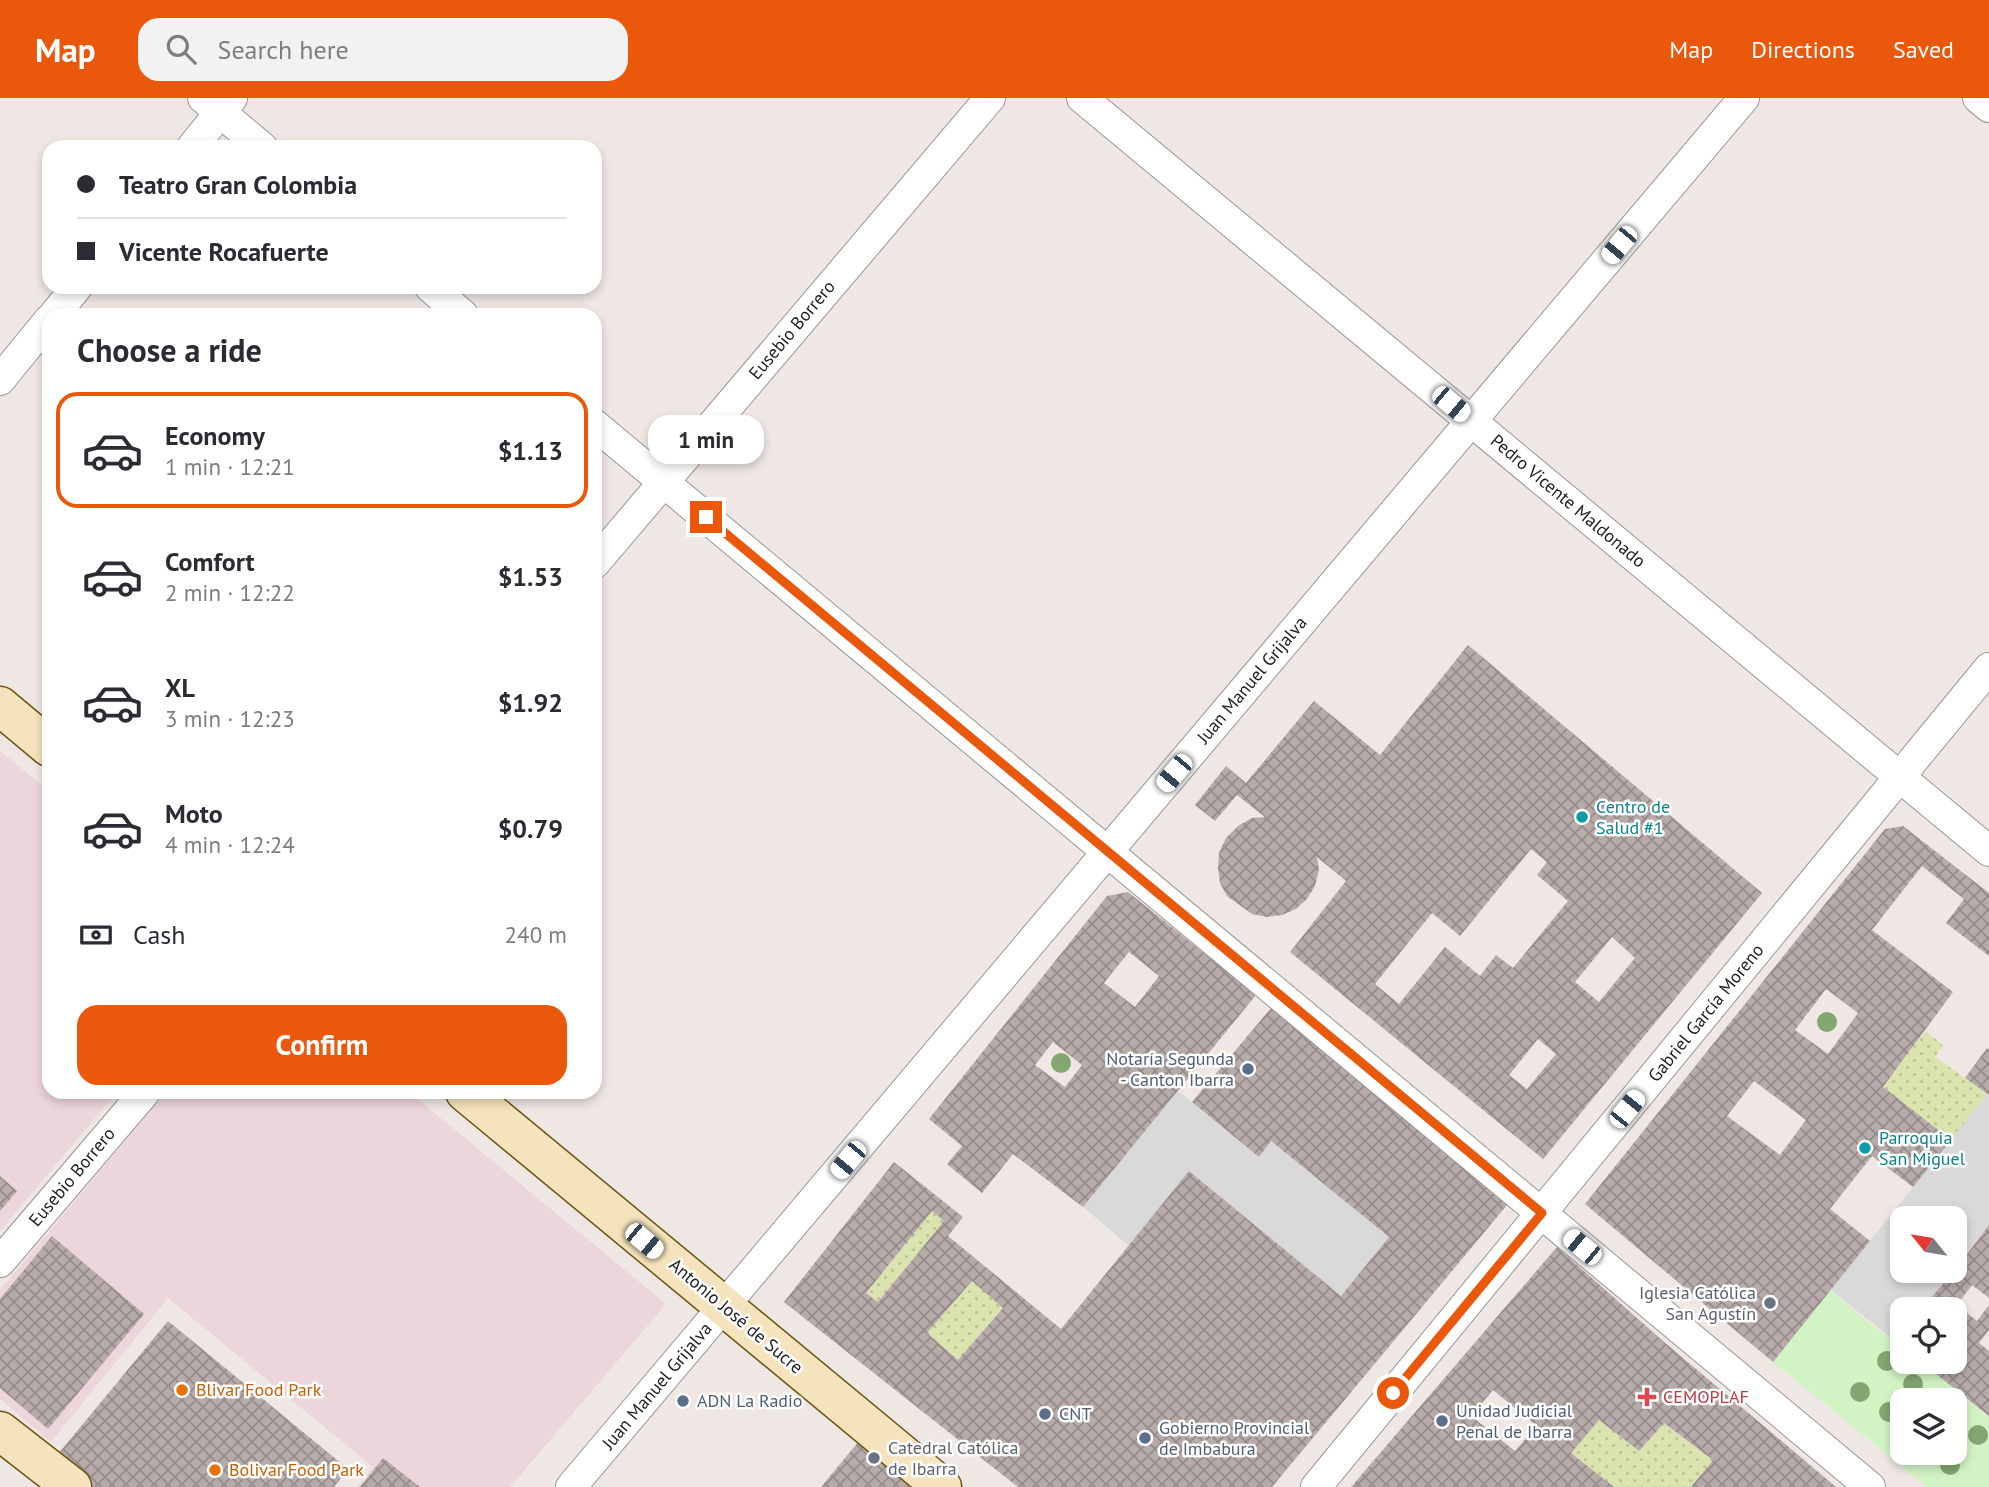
<!DOCTYPE html>
<html lang="en">
<head>
<meta charset="utf-8">
<style>
  body { margin:0; font-family:"PT Sans",sans-serif; background:#f2f2f3; color:#2b2b33; height:100vh; display:flex; flex-direction:column; font-size:26px; white-space:nowrap }
  * { box-sizing:border-box; margin:0 }
  p { font-size:23px; color:#7c7c81 }
  .icon { flex:none; width:38px; height:38px; fill:none; stroke:currentColor; stroke-width:2; stroke-linecap:round; stroke-linejoin:round }
  .map { position:relative; flex:1; overflow:hidden }
  .sheet { position:absolute; left:42px; top:210px; width:560px; height:791px; display:flex; flex-direction:column; background:#fff; border-radius:21px; box-shadow:0 4px 10px #0003 }
  .sheet>* { flex:none }
  .guide { position:absolute; left:42px; top:42px; width:560px; height:154px; border-radius:21px; box-shadow:0 4px 10px #0003; display:grid; align-content:center; height:154px; padding:0 35px; background:#fff }
  .needle { width:46px; rotate:300deg }
  .tools { position:absolute; left:1890px; top:1108px; display:grid; gap:14px }
  .tools a { display:grid; place-items:center; width:77px; height:77px; border-radius:14px; background:#fff; box-shadow:0 4px 10px #0003; font-size:35px }
  .end { position:absolute; width:32px; height:32px; margin:-16px; border:9px solid #ea580c; background:#fff; box-shadow:0 0 0 4px #fff }
  .from { border-radius:50% }
  .bubble { position:absolute; height:49px; border-radius:21px; background:#fff; box-shadow:0 4px 10px #0003; font-size:23px; font-weight:800; line-height:49px; text-align:center }
  .car { position:absolute; width:21px; height:42px; margin:-21px -10px; border-radius:9px; box-shadow:0 0 5px 2px #0007; background:linear-gradient(#fff 24%,#345 0 40%,#fff 0 76%,#345 0 86%,#fff 0) }
  .guide b { display:flex; align-items:center; gap:24px; height:66px; font-size:26px }
  .guide b+b { border-top:2px solid #e1e1e2 }
  .guide i { width:18px; height:18px; background:#2b2b33 }
  ul { padding:0; list-style:none }
  li { display:flex; align-items:center; gap:21px; height:116px; margin:0 14px 10px; padding:0 21px; border:4px solid transparent; border-radius:21px }
  li div { flex:1 }
  li b { display:block; font-size:26px }
  li em { font-style:normal; font-weight:800 }
  li.selected { border-color:#ea580c }
  li>.icon { width:63px; height:63px; stroke-width:1.5 }
  h2 { padding:0 35px; font-size:32px; line-height:84px }
  .pay { display:flex; align-items:center; gap:18px; height:77px; padding:0 35px; font-size:26px }
  .pay p { margin-inline-start:auto }
  .primary-button { display:flex; gap:14px; margin-top:auto; padding:14px 35px }
  .primary-button a { flex:1; height:80px; border-radius:21px; background:#ea580c; color:#fff; font-size:28px; font-weight:800; line-height:80px; text-align:center }
  header { display:flex; align-items:center; gap:42px; box-sizing:border-box; height:98px; padding:0 35px; background:#ea580c; color:#fff }
  header strong { font-size:33px }
  nav { display:flex; gap:38px; margin-inline-start:auto; font-size:24px }
  .search { width:490px; height:63px; background:#f2f2f3; display:flex; align-items:center; gap:18px; box-sizing:border-box; padding:0 24px; border-radius:21px; color:#7c7c81; font-size:26px }
  .map>svg:first-child { display:block }
  .commercial { fill:#edd5dc }
  .grass { fill:url(#grass-dots) }
  .park { fill:#d2f4c5; fill-rule:evenodd }
  .parking { fill:#d9d9d9 }
  .building { fill:url(#building-cross-hatch); fill-rule:evenodd }
  .lines { fill:none; stroke-linecap:round; stroke-linejoin:round }
  .street-casing { stroke:#979797; stroke-width:32 }
  .secondary-casing { stroke:#6b540e; stroke-width:41 }
  .street { stroke:#fff; stroke-width:30 }
  .secondary { stroke:#f4e3bc; stroke-width:38 }
  .tree { fill:#84a772 }
  .route { stroke:#ea580c; stroke-width:9 }
  .culture-dot { fill:#0f9aa8; stroke:#fff; stroke-width:2.5 }
  .service-dot { fill:#5c6f8a; stroke:#fff; stroke-width:2.5 }
  .worship-dot { fill:#6b7280; stroke:#fff; stroke-width:2.5 }
  .food-dot { fill:#e8710a; stroke:#fff; stroke-width:2.5 }
  .health-dot { fill:#e0444e; stroke:#fff; stroke-width:2.5 }
  .labels { text-anchor:middle; stroke-width:5; stroke-linejoin:round; paint-order:stroke }
  .street-label { font-size:18px; fill:#1d1d1d; stroke:#fff }
  .culture-label { font-size:18px; fill:#0d838f; stroke:#fff; text-anchor:start }
  .service-label { font-size:18px; fill:#4e5e75; stroke:#fff; text-anchor:start }
  .worship-label { font-size:18px; fill:#5b616d; stroke:#fff; text-anchor:end }
  .food-label { font-size:18px; fill:#c56008; stroke:#fff; text-anchor:start }
  .health-label { font-size:18px; fill:#be3a42; stroke:#fff; text-anchor:start }
</style>
</head>
<body>
<header>
<strong>Map</strong>
<div class="search"><svg class="icon" aria-label="search" viewBox="0 0 24 24"><circle cx="10" cy="10" r="6"/><path d="M15 15l6 6"/></svg>Search here</div>
<nav><a>Map</a><a>Directions</a><a>Saved</a></nav>
</header>
<div class="map">
<svg width="1989" height="1389" viewBox="0 0 1989 1389">
  <defs>
    <pattern id="grass-dots" width="8" height="8" patternUnits="userSpaceOnUse" patternTransform="scale(1.75)"><rect width="8" height="8" fill="#dbe4ae"/><path d="M2 2h.1M6 6h.1" fill="none" stroke="#bcc395" stroke-width="1.8" stroke-linecap="round"/></pattern>
    <pattern id="building-cross-hatch" width="8" height="8" patternUnits="userSpaceOnUse" patternTransform="scale(1.75)"><rect width="8" height="8" fill="#b7abaa"/><path d="M0 0l8 8M0 8l8-8" fill="none" stroke="#948b8a"/></pattern>
  </defs>
  <rect width="100%" height="100%" fill="#eee7e4"/>
  <path class="commercial" d="M0,653L49,693V994H117L0,1133Z
    M166,994H409L666,1206L510,1389H358L373,1369L168,1200L51,1344L0,1301V1192Z"/>
  <path class="grass" d="M1925,933L1943,947L1935,959L1987,996L1951,1042L1883,989Z
    M932,1113L944,1123L878,1204L866,1195Z
    M972,1183L1003,1210L958,1262L927,1235Z
    M1599,1322L1639,1353L1664,1325L1713,1362L1691,1389H1614L1571,1355Z"/>
  <path class="park" d="M1831,1192L1859,1217L1902,1249V1264H1921L1989,1318V1389H1927L1773,1264ZM1902,1302H1955V1354H1902Z"/>
  <path class="parking" d="M1178,993L1259,1059L1271,1043L1389,1139L1341,1198L1189,1073L1129,1148L1083,1109Z
    M1987,996L1989,997V1127L1955,1170V1120H1902V1172L1953,1173L1921,1211H1902V1234L1895,1243L1831,1192Z"/>
  <path class="building" d="M1468,547L1762,795L1543,1061L1290,854L1346,783L1317,759L1319,771L1315,788L1307,801L1296,811L1282,817L1267,819L1252,816L1227,798L1220,785L1218,770L1219,755L1226,740L1238,728L1252,720L1265,719L1237,697L1215,723L1195,707L1226,668L1246,685L1314,603L1380,657ZM1531,751L1547,764L1537,777L1568,803L1513,870L1496,857L1480,878L1445,849L1399,906L1375,886L1432,815L1460,838ZM1612,839L1635,860L1599,904L1575,884ZM1538,941L1556,956L1527,991L1509,977Z
    M1903,728L1989,795V858L1946,825L1964,801L1922,768L1872,832L1953,894L1883,989L1951,1042L1913,1089L1872,1058L1830,1111L1870,1143L1773,1264L1585,1106L1885,731ZM1826,891L1858,915L1828,956L1795,932ZM1754,983L1806,1022L1780,1057L1727,1018Z
    M1128,794L1256,897L1083,1109L1013,1056L982,1095L947,1066L962,1048L929,1021L1107,798ZM1129,854L1159,878L1135,909L1104,885ZM1053,944L1082,967L1065,989L1035,967Z
    M1271,910L1507,1107L1272,1389H1018L784,1204L894,1064L963,1119L948,1138L1061,1231L1189,1073L1341,1198L1389,1139L1271,1043L1259,1059L1192,1004ZM932,1113L944,1123L878,1204L866,1195ZM972,1183L1003,1210L958,1262L927,1235Z
    M1987,950L1989,952V997L1965,980Z
    M0,1078L17,1093L0,1113Z
    M1989,1127V1200L1972,1187L1957,1207L1977,1223L1989,1207V1232L1979,1245L1989,1253V1318L1921,1264H1955V1211H1921L1955,1172Z
    M52,1138L144,1216L48,1331L0,1290V1201Z
    M1557,1149L1664,1244L1836,1389H1691L1713,1362L1664,1325L1639,1353L1599,1322L1571,1355L1614,1389H1351ZM1493,1292L1537,1328L1515,1353L1471,1318Z
    M168,1223L348,1371L334,1389H88L54,1361Z
    M1902,1234V1249L1895,1243Z
    M869,1331L939,1389H821Z
    M383,1360L420,1389H360Z"/>
  <g class="lines">
    <g class="street-casing">
      <path id="street" d="M203,0L262,49
        M1082,0L1989,753
        M1978,0L1989,9
        M192,49L232,0
        M430,189L463,217
        M54,217L77,189
        M0,282L49,222
        M595,327L1870,1389
        M595,465L990,0
        M0,1164L145,994
        M571,1389L1744,0
        M1316,1389L1989,570"/>
    </g>
    <g class="secondary-casing">
      <path id="secondary" d="M0,608L49,649
        M465,994L942,1389
        M0,1333L72,1389"/>
    </g>
    <use href="#street" class="street"/>
    <use href="#secondary" class="secondary"/>
  </g>
  <g class="tree">
    <circle cx="1827" cy="924" r="10"/>
    <circle cx="1061" cy="965" r="10"/>
    <circle cx="1887" cy="1263" r="10"/>
    <circle cx="1913" cy="1286" r="10"/>
    <circle cx="1860" cy="1294" r="10"/>
    <circle cx="1889" cy="1314" r="10"/>
    <circle cx="1978" cy="1337" r="10"/>
    <circle cx="1950" cy="1367" r="10"/>
  </g>
  <g class="lines">
    <path class="route" d="M706,419L1542,1115L1393,1295"/>
  </g>
  <g class="culture-dot">
    <circle cx="1582" cy="719" r="7"/>
    <circle cx="1865" cy="1050" r="7"/>
  </g>
  <g class="service-dot">
    <circle cx="1248" cy="971" r="7"/>
    <circle cx="683" cy="1303" r="7"/>
    <circle cx="1045" cy="1316" r="7"/>
    <circle cx="1442" cy="1323" r="7"/>
    <circle cx="1145" cy="1340" r="7"/>
  </g>
  <g class="worship-dot">
    <circle cx="1770" cy="1205" r="7"/>
    <circle cx="874" cy="1360" r="7"/>
  </g>
  <g class="food-dot">
    <circle cx="182" cy="1292" r="7"/>
    <circle cx="215" cy="1372" r="7"/>
  </g>
  <path class="health-dot" d="M1643.5 1288.5h7v7h7v7h-7v7h-7v-7h-7v-7h7z"/>
  <g class="labels">
    <g class="street-label">
      <text transform="translate(792 232) rotate(-50)" y="6">Eusebio Borrero</text>
      <text transform="translate(1568 403) rotate(40)" y="6">Pedro Vicente Maldonado</text>
      <text transform="translate(1252 582) rotate(-50)" y="6">Juan Manuel Grijalva</text>
      <text transform="translate(1706 915) rotate(-51)" y="6">Gabriel García Moreno</text>
      <text transform="translate(72 1079) rotate(-50)" y="6">Eusebio Borrero</text>
      <text transform="translate(736 1218) rotate(40)" y="6">Antonio José de Sucre</text>
      <text transform="translate(657 1288) rotate(-50)" y="6">Juan Manuel Grijalva</text>
    </g>
    <g class="culture-label">
      <text x="1596" y="715">Centro de<tspan x="1596" dy="21">Salud #1</tspan></text>
      <text x="1879" y="1046">Parroquia<tspan x="1879" dy="21">San Miguel</tspan></text>
    </g>
    <g class="service-label">
      <text x="1234" y="967" text-anchor="end">Notaría Segunda<tspan x="1234" dy="21">- Canton Ibarra</tspan></text>
      <text x="697" y="1309">ADN La Radio</text>
      <text x="1456" y="1319">Unidad Judicial<tspan x="1456" dy="21">Penal de Ibarra</tspan></text>
      <text x="1059" y="1322">CNT</text>
      <text x="1159" y="1336">Gobierno Provincial<tspan x="1159" dy="21">de Imbabura</tspan></text>
    </g>
    <g class="worship-label">
      <text x="1756" y="1201">Iglesia Católica<tspan x="1756" dy="21">San Agustín</tspan></text>
      <text x="888" y="1356" text-anchor="start">Catedral Católica<tspan x="888" dy="21">de Ibarra</tspan></text>
    </g>
    <g class="food-label">
      <text x="196" y="1298">Blivar Food Park</text>
      <text x="229" y="1378">Bolivar Food Park</text>
    </g>
    <g class="health-label">
      <text x="1663" y="1305">CEMOPLAF</text>
    </g>
  </g>
</svg>
<div class="tools">
<a><svg class="needle" viewBox="-14 -14 28 28"><path d="M0-13l5 13h-10z" fill="#e53935"/><path d="M0 13l5-13h-10z" fill="#7c7c81"/></svg></a>
<a><svg class="icon" aria-label="locate" viewBox="0 0 24 24"><circle cx="12" cy="12" r="6"/><path d="M12 2v4M12 18v4M2 12h4M18 12h4"/></svg></a>
<a><svg class="icon" aria-label="layers" viewBox="0 0 24 24"><path d="M12 4l9 5-9 5-9-5zM3 14l9 5 9-5"/></svg></a>
</div>
<i class="end from" style="left:1393px;top:1295px"></i>
<i class="end" style="left:706px;top:419px"></i>
<div class="bubble" style="left:648px;top:317px;width:116px">1 min</div>
<i class="car" style="left:1619px;top:147px;rotate:220deg"></i>
<i class="car" style="left:1451px;top:306px;rotate:130deg"></i>
<i class="car" style="left:1174px;top:675px;rotate:220deg"></i>
<i class="car" style="left:1627px;top:1011px;rotate:39deg"></i>
<i class="car" style="left:848px;top:1062px;rotate:220deg"></i>
<i class="car" style="left:644px;top:1143px;rotate:130deg"></i>
<i class="car" style="left:1582px;top:1149px;rotate:310deg"></i>
<div class="guide">
<b><i class="from"></i>Teatro Gran Colombia</b>
<b><i></i>Vicente Rocafuerte</b>
</div>
<section class="sheet">
<h2>Choose a ride</h2>
<ul>
<li class="selected"><svg class="icon" aria-label="car" viewBox="0 0 24 24"><path d="M5 17H2v-5l4-1 3-4h7l3 4 3 1v5h-3M9 17h6M6 11h13"/><circle cx="7" cy="17" r="2"/><circle cx="17" cy="17" r="2"/></svg><div><b>Economy</b><p>1 min · 12:21</p></div><em>$1.13</em></li>
<li><svg class="icon" aria-label="car" viewBox="0 0 24 24"><path d="M5 17H2v-5l4-1 3-4h7l3 4 3 1v5h-3M9 17h6M6 11h13"/><circle cx="7" cy="17" r="2"/><circle cx="17" cy="17" r="2"/></svg><div><b>Comfort</b><p>2 min · 12:22</p></div><em>$1.53</em></li>
<li><svg class="icon" aria-label="car" viewBox="0 0 24 24"><path d="M5 17H2v-5l4-1 3-4h7l3 4 3 1v5h-3M9 17h6M6 11h13"/><circle cx="7" cy="17" r="2"/><circle cx="17" cy="17" r="2"/></svg><div><b>XL</b><p>3 min · 12:23</p></div><em>$1.92</em></li>
<li><svg class="icon" aria-label="car" viewBox="0 0 24 24"><path d="M5 17H2v-5l4-1 3-4h7l3 4 3 1v5h-3M9 17h6M6 11h13"/><circle cx="7" cy="17" r="2"/><circle cx="17" cy="17" r="2"/></svg><div><b>Moto</b><p>4 min · 12:24</p></div><em>$0.79</em></li>
</ul>
<div class="pay"><svg class="icon" aria-label="cash" viewBox="0 0 24 24"><path d="M3 7h18v10H3z"/><circle cx="12" cy="12" r="2"/></svg>Cash<p>240 m</p></div>
<div class="primary-button"><a>Confirm</a></div>
</section>
</div>
</body>
</html>
